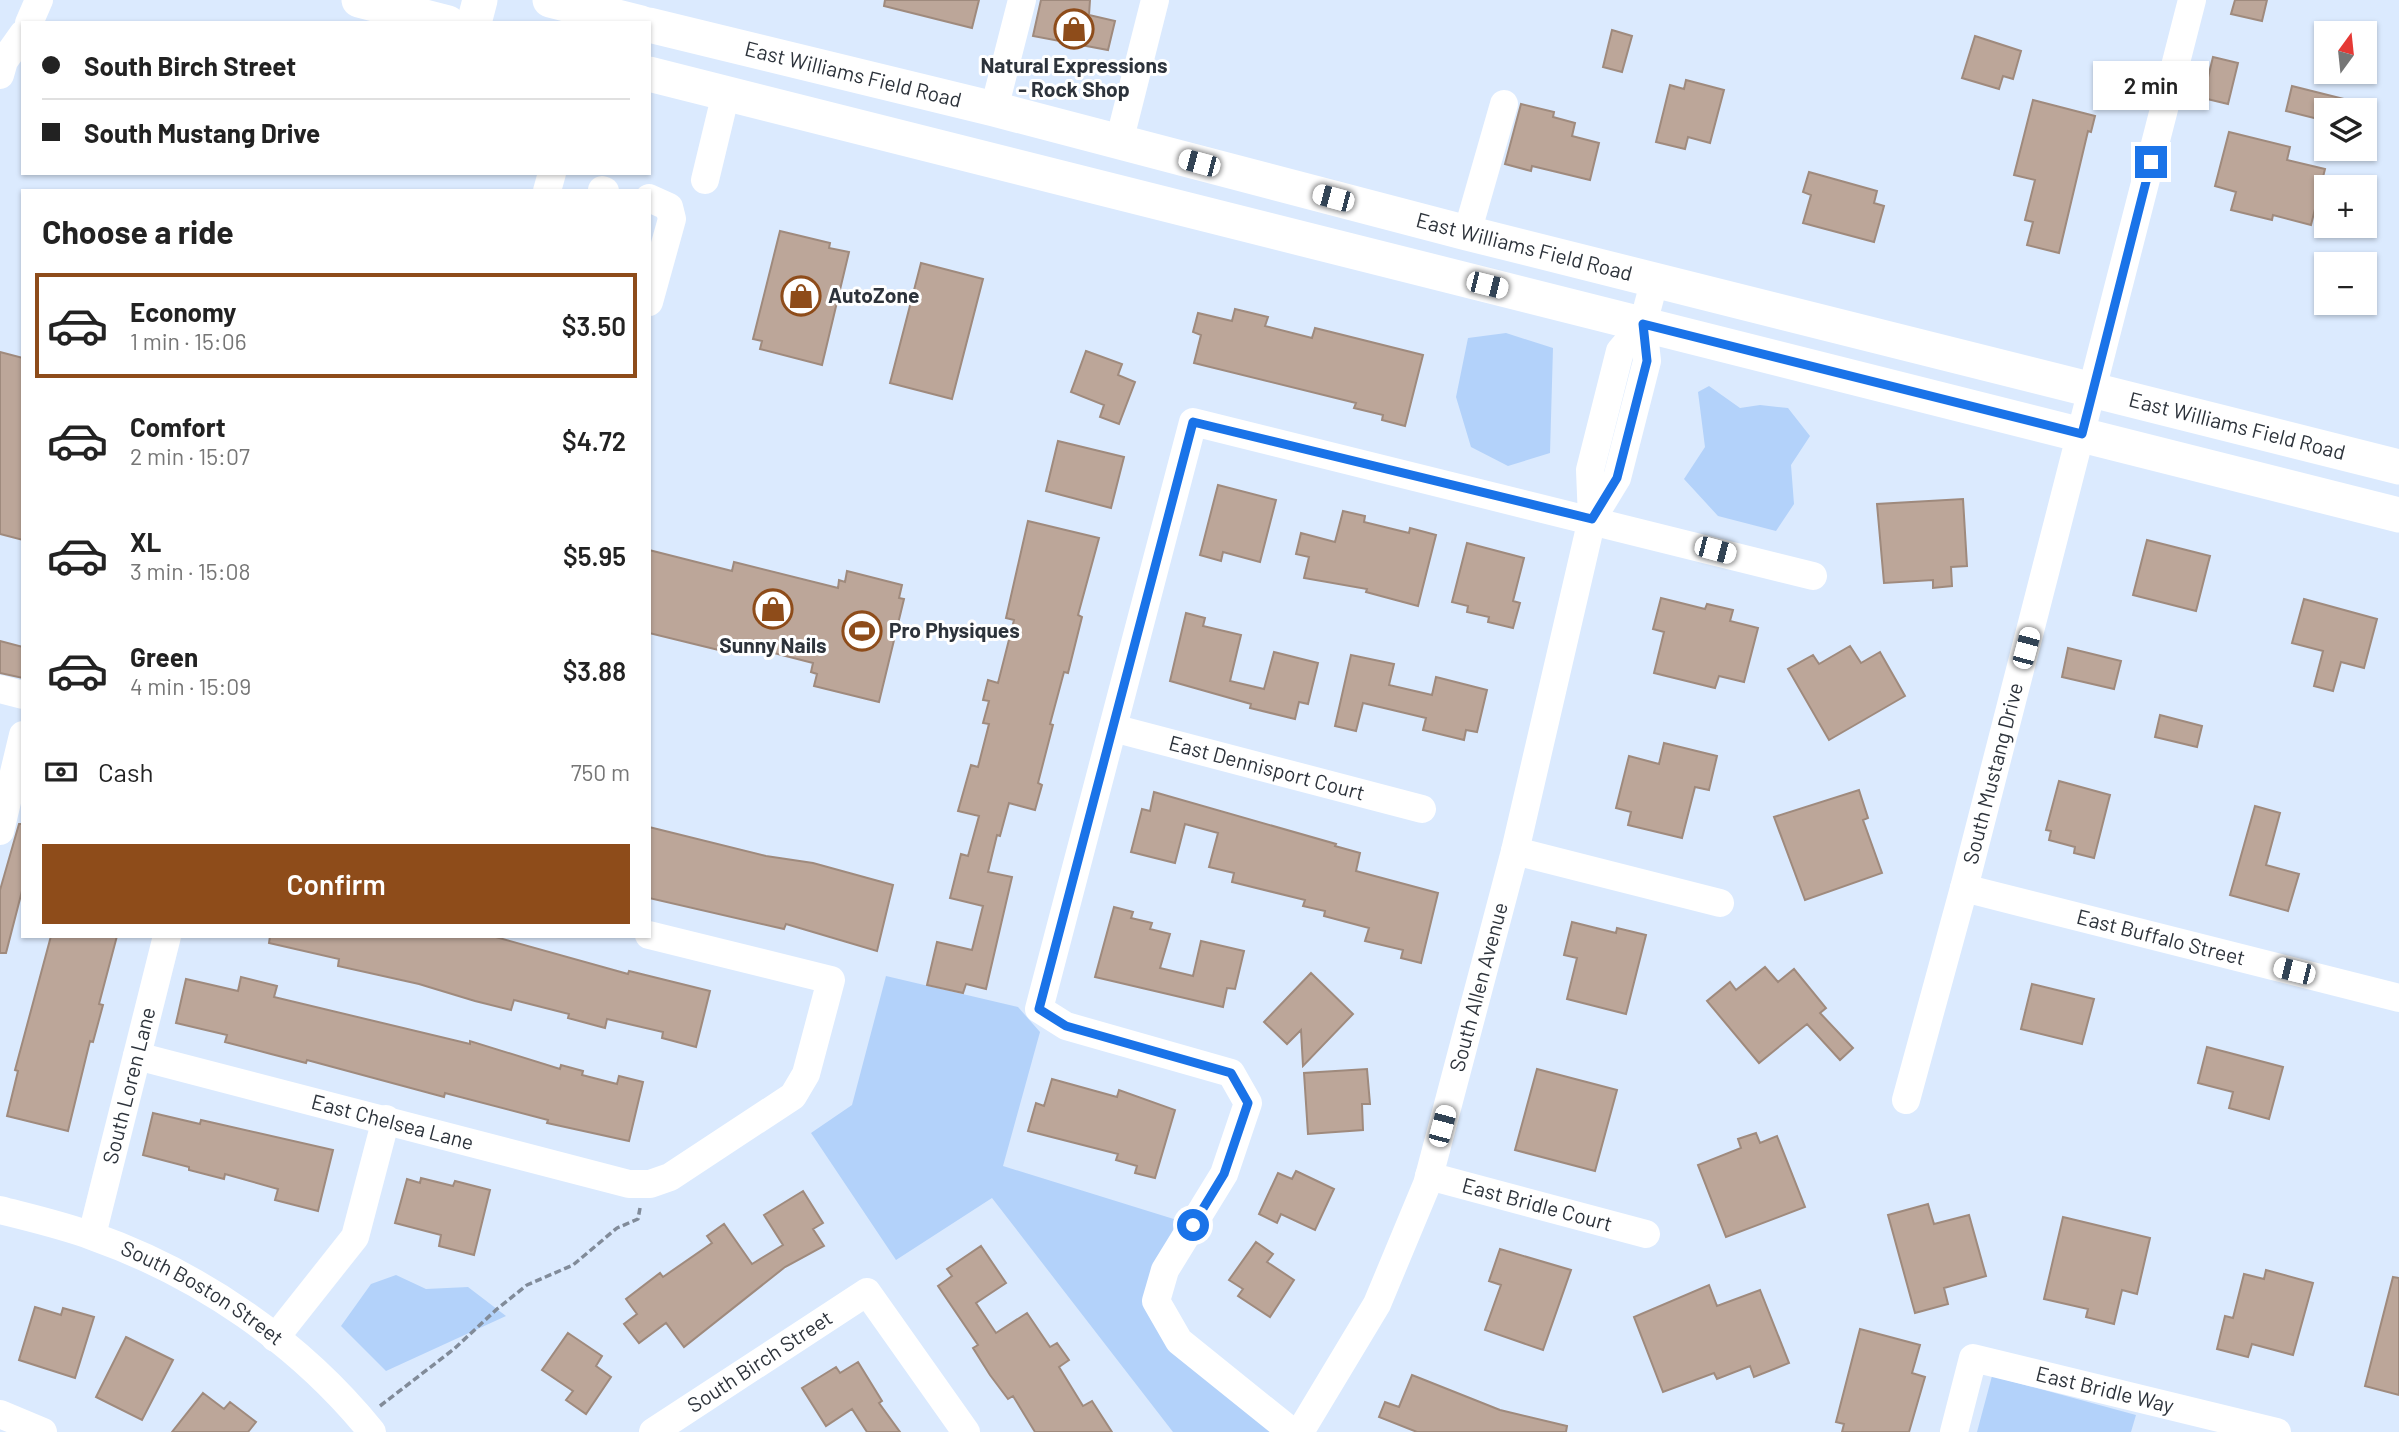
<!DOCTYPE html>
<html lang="en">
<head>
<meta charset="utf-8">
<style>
  body { margin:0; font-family:Barlow,sans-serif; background:#f6f6f6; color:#222; height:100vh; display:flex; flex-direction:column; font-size:26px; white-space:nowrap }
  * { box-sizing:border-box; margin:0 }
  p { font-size:23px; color:#767676 }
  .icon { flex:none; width:38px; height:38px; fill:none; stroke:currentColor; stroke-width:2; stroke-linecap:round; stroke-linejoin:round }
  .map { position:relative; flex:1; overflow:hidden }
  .side { position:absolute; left:21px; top:189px; width:630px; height:749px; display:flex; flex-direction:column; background:#fff; border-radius:0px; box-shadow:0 2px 5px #0004 }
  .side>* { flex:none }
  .top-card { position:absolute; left:21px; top:21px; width:630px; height:154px; border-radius:0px; box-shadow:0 2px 5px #0004; display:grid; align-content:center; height:154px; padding:0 21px; background:#fff }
  .needle { width:46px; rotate:15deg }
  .tools { position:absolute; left:2314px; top:21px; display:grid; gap:14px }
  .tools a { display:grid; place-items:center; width:63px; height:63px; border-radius:0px; background:#fff; box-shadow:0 2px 5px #0004; font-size:35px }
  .end { position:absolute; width:32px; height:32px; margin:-16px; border:9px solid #1a73e8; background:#fff; box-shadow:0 0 0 4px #fff }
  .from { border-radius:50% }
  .bubble { position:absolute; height:49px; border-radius:0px; background:#fff; box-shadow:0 2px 5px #0004; font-size:23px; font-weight:600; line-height:49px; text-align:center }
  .car { position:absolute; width:21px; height:42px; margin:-21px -10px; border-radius:9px; box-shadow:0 0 5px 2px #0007; background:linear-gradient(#fff 24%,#345 0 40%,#fff 0 76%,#345 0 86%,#fff 0) }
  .top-card b { display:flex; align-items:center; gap:24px; height:66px; font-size:26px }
  .top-card b+b { border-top:2px solid #e0e0e0 }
  .top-card i { width:18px; height:18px; background:#222 }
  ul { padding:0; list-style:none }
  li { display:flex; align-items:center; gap:21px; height:105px; margin:0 14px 10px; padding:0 7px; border:4px solid transparent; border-radius:0px }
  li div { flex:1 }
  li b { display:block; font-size:26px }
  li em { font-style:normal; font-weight:600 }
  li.selected { border-color:#8e4c1a }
  li>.icon { width:63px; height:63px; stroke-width:1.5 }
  h2 { padding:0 21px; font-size:32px; line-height:84px }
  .pay { display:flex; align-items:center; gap:18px; height:77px; padding:0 21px; font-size:26px }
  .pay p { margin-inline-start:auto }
  .primary-button { display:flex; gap:14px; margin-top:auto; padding:14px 21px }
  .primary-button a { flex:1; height:80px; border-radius:0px; background:#8e4c1a; color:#fff; font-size:28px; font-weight:600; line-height:80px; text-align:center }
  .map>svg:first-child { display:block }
  .green { fill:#b3d2fa }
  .building { fill:#bca699; stroke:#9f8a7d; stroke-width:2 }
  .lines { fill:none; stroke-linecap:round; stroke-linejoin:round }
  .path { stroke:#818b99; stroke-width:3.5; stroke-dasharray:7 3.5; stroke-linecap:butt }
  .minor { stroke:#fff; stroke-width:28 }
  .major { stroke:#fff; stroke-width:35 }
  .route { stroke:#1a73e8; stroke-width:9 }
  .labels { text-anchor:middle; stroke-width:6; stroke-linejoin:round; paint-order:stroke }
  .poi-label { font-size:21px; font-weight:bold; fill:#2d333b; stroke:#fff }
  .street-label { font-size:21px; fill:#2d333b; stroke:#fff }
</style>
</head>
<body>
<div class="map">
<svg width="2399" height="1432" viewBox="0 0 2399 1432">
  <rect width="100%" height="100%" fill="#dbeafe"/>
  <path class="green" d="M1506,333L1553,348L1550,453L1508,466L1471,447L1456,397L1468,338Z
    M1709,386L1740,408L1760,405L1788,408L1810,436L1791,465L1794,504L1776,531L1718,516L1684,479L1705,447L1698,392Z
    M886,976L1018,1007L1040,1032L1003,1166L1193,1225L1156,1302L1292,1432H1173L992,1198L896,1260L811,1133L852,1105Z
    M396,1275L426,1289L468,1287L506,1316L386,1371L341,1326L371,1284Z
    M1992,1376L2136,1415L2131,1432H1977Z"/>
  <path class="building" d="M885,0H979L972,28L884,6Z
    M1041,0H1090L1089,15L1115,21L1108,50L1033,36Z
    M2235,0H2267L2262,21L2231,14Z
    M1612,30L1632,36L1622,72L1603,67Z
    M1975,36L2021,51L2013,79L2003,76L1999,89L1962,78Z
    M2213,57L2238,63L2228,104L2203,98Z
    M1686,80L1724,90L1710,143L1688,137L1685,149L1656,142L1670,85L1684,89Z
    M2292,86L2364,104V110H2326V121L2286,111Z
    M2033,100L2095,116L2091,132L2088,131L2059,253L2027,245L2033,222L2025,220L2035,180L2014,175Z
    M1521,104L1554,112L1553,117L1575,123L1572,136L1599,143L1590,180L1532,166L1531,171L1505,164Z
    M2229,132L2290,147L2287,160L2325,169L2311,225L2273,215L2272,220L2231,210L2236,192L2215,186Z
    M1809,172L1877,191L1874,203L1884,206L1874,242L1803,223L1811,195L1803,192Z
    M780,231L830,243L829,248L849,252L822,365L760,349L762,341L753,339Z
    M921,263L983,279L952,399L890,383Z
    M1235,309L1268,317L1265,326L1312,338L1315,328L1423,355L1405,426L1382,420L1383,415L1354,408L1356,403L1194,363L1201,335L1193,332L1198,313L1232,321Z
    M1086,351L1122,364L1118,375L1135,382L1119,424L1100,417L1104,405L1071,392Z
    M0,352L23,358V540L0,534Z
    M1058,441L1124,457L1111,508L1046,491Z
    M1218,485L1276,500L1260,562L1223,552L1221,561L1200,555Z
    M1963,499L1967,566L1951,567L1952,586L1933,588V580L1884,583L1877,504Z
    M1343,511L1365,516L1364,522L1409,533L1410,528L1436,535L1418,606L1366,592L1367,589L1304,578L1309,557L1296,554L1301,533L1335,542Z
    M1028,521L1099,538L1078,615L1082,617L1068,673L1064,672L1050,724L1053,725L1038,783L1042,785L1035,810L1009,803L1000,836L997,835L988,872L1012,877L986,989L966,984L963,993L927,985L937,942L972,950L983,906L950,898L961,854L968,856L979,816L958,811L971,765L978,767L989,724L983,723L989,701L983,700L988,680L998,683L1014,620L1006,618Z
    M2147,540L2210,556L2196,611L2133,595Z
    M1467,543L1524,558L1513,601L1520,603L1513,628L1488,622L1489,617L1467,612L1468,606L1452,602Z
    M649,550L732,571L734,562L838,588L839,580L845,582L847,571L902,585L899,598L904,599L879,702L814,686L817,674L811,672L813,663L734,643L731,653L649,633Z
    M1661,598L1705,609L1707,604L1733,610L1730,621L1758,628L1744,682L1719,676L1715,688L1654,673L1664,632L1653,629Z
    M2304,599L2377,619L2364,668L2341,662L2333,691L2314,686L2323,651L2292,643Z
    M1186,613L1205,618L1203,626L1241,635L1230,681L1264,689L1274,652L1318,663L1308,704L1299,702L1295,719L1250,708L1251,704L1170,681Z
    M0,641L23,647V678L0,673Z
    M1850,646L1861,663L1880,652L1905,696L1829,740L1788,669L1813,655L1819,664Z
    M2068,648L2121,661L2114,689L2062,677Z
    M1351,655L1394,664L1389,685L1432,695L1436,677L1487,690L1477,732L1466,730L1464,740L1423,730L1426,718L1363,703L1356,731L1335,726Z
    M2160,715L2202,726L2197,747L2155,737Z
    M1664,743L1717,756L1709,790L1695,787L1682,838L1628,825L1631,812L1616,808L1629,756L1659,764Z
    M2059,781L2110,795L2094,858L2074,853L2075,847L2049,840L2051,831L2046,830Z
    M1859,790L1868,818L1863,820L1882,873L1805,900L1774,817Z
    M1154,792L1336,844L1335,846L1360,853L1356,871L1438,893L1421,963L1401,958L1403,950L1365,941L1369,928L1324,916L1325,911L1303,906L1305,900L1232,882L1234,873L1209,867L1218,833L1185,824L1175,863L1131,852L1142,809L1150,811Z
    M2255,806L2280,813L2266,865L2299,874L2288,911L2230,895Z
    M19,824H23V887L6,953H0V890Z
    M649,827L766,856L813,863L893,885L877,951L786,924L784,929L649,898Z
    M1114,907L1133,912L1131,918L1152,923L1150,929L1170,934L1160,968L1193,976L1201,941L1244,951L1235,989L1227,988L1223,1007L1095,977Z
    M1572,922L1616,933L1617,928L1646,935L1626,1014L1567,999L1577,958L1564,955Z
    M51,936H117L99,1004L103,1005L93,1042L90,1041L68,1131L7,1116L18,1071L15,1070Z
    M270,936H492L628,974L629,971L710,991L696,1047L662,1038L663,1032L607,1019L605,1028L568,1018L569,1014L514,1000L511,1010L475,1001L419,984L338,966L339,959L269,943Z
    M1765,967L1778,982L1794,969L1826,1008L1820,1013L1853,1048L1840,1060L1807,1024L1759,1063L1707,1001L1730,982L1736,990Z
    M1311,973L1353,1014L1303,1066L1301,1030L1287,1044L1264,1022Z
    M241,977L277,986L274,997L470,1044V1041L560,1069L561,1065L583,1071L582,1075L617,1084L619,1076L643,1082L629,1141L547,1123L548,1120L445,1093L444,1097L307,1060L306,1063L271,1054L225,1042L227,1035L176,1023L186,979L238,991Z
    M2032,984L2094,999L2082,1044L2021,1029Z
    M2207,1047L2283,1067L2269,1119L2229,1108L2233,1092L2198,1083Z
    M1367,1069L1370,1104H1362L1363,1130L1308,1134L1304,1073Z
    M1537,1069L1617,1090L1595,1171L1515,1150Z
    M1052,1079L1117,1097L1119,1090L1175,1110L1155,1178L1135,1173L1137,1166L1116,1160L1118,1154L1028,1131L1036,1103L1044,1106Z
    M153,1113L200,1124L201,1120L333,1150L318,1211L275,1200L278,1189L225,1174L224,1179L189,1170V1167L143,1155Z
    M1756,1133L1760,1143L1777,1136L1805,1207L1726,1237L1698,1165L1741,1148L1738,1139Z
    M1296,1171L1334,1189L1315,1230L1281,1214L1277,1223L1259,1214L1278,1173L1292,1179Z
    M421,1178L453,1186L455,1181L490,1190L474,1255L439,1246L441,1235L395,1223L407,1179L420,1183Z
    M803,1191L823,1223L813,1229L824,1246L785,1267L684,1347L666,1323L639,1343L624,1324L637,1314L626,1299L660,1273L663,1277L712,1243L707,1236L724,1224L752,1264L783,1245L764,1215Z
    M1928,1204L1934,1224L1969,1215L1986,1276L1944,1288L1948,1304L1915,1313L1888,1215Z
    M2063,1217L2150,1238L2137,1294L2122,1290L2114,1324L2086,1317L2088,1309L2044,1299Z
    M1256,1242L1273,1254L1267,1262L1294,1280L1270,1317L1238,1296L1243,1289L1229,1280Z
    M981,1246L1006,1283L976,1303L996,1333L1027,1313L1050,1347L1057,1343L1069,1360L1059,1367L1083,1406L1092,1401L1112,1432H1035L1013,1396L1008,1399L990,1375L973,1348L978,1345L938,1286L952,1276L947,1269Z
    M1500,1249L1571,1270L1543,1350L1485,1330L1501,1285L1489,1281Z
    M2266,1270L2313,1283L2293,1355L2252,1344L2248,1357L2217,1349L2225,1316L2233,1318L2244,1274L2264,1279Z
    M2393,1277L2399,1278V1395L2365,1386Z
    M1709,1285L1717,1306L1760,1290L1789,1363L1754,1377L1750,1366L1717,1379L1714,1373L1663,1392L1634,1317Z
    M35,1307L61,1315L63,1308L94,1317L75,1378L19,1360Z
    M1860,1329L1920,1345L1912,1373L1925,1377L1909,1432H1842L1844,1424L1836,1422Z
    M568,1333L602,1356L596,1366L611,1377L586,1414L566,1400L573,1391L542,1370Z
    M126,1337L173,1360L142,1420L96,1397Z
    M858,1362L882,1401L879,1403L900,1432H867L852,1409L826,1426L802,1388L836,1367L840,1373Z
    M1412,1375L1500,1410L1567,1426L1566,1432H1417L1379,1417L1385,1402L1399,1407Z
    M203,1393L224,1409L230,1402L256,1422L248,1432H172Z"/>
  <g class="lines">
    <path class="path" d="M380,1406L454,1349L497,1309L527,1285L573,1265L617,1228L638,1219L640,1208"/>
    <g class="minor">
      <path d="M29,23L39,0"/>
      <path d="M0,75L4,61L23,34"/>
      <path d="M994,109L1022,0"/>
      <path d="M1119,142L1155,0"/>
      <path d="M705,180L726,93"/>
      <path d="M602,190L605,191"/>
      <path d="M547,191L552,173"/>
      <path d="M649,198L669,207L672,219L649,302"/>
      <path d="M1467,233L1504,104"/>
      <path d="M1592,519L1617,478L1647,361L1643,324L1655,279"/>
      <path d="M0,689L23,695"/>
      <path id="s1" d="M1113,728L1422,809"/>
      <path d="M0,831L23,735"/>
      <path d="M1515,851L1720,903"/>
      <path id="s2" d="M1964,888L2399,998"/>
      <path id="s3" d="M137,1056L629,1184H650L670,1177L793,1096L806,1074L831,980L649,935"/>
      <path id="s4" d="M1906,1100L1964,888L2192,0"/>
      <path id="s5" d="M1429,1176L1646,1234"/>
      <path id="s6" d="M0,1210C31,1218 62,1225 92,1236C200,1274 300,1343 372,1432"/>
      <path id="s7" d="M92,1235L167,936"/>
      <path d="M275,1338L355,1237L386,1119"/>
      <path d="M0,1414L43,1432"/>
      <path id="s8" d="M653,1432L867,1292L966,1432"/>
      <path d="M1292,1432L1179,1341L1156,1301L1165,1270L1224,1174L1248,1103L1231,1073L1066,1026L1039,1009L1193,422L1813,576"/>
      <path id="s9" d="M1300,1432L1377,1304L1427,1184L1515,851L1592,519L1590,470L1620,351L1643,324"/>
      <path id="s10" d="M1954,1432L1973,1358L2277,1432"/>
    </g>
    <g class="major">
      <path d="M359,0L448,23"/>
      <path d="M550,0L641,23"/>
      <path d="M474,23L480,0"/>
      <path id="s11" d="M649,25L994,109L1467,233L2399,467"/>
      <path d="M649,74L2399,515"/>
    </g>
  </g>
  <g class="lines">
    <path class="route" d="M1193,1225L1224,1174L1248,1103L1231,1073L1066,1026L1039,1009L1193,422L1592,519L1617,478L1647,361L1643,324L2082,434L2151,162"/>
  </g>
  <defs>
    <g id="shop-ring" transform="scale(2.0125)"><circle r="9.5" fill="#fff" stroke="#8e4c1a" stroke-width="1.5"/><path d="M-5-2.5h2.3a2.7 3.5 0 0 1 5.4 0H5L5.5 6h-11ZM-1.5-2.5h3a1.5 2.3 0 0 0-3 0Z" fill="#8e4c1a"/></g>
    <g id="stadium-ring" transform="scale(2.0125)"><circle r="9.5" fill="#fff" stroke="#8e4c1a" stroke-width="1.5"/><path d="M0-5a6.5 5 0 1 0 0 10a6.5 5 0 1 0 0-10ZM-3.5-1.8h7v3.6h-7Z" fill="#8e4c1a"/></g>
  </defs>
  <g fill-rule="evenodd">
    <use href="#shop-ring" x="1074" y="29"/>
    <use href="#shop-ring" x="801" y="296"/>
    <use href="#shop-ring" x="773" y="609"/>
    <use href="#stadium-ring" x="862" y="631"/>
  </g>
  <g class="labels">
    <g class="poi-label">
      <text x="1074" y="73">Natural Expressions<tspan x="1074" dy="24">- Rock Shop</tspan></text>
      <text x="828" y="303" text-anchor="start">AutoZone</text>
      <text x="889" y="638" text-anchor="start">Pro Physiques</text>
      <text x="773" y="653">Sunny Nails</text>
    </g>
    <g class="street-label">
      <text dy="7" stroke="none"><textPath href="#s11" startOffset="210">East Williams Field Road</textPath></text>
      <text dy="7" stroke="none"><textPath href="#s11" startOffset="903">East Williams Field Road</textPath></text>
      <text dy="7" stroke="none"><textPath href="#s11" startOffset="1638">East Williams Field Road</textPath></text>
      <text dy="7" stroke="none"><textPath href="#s1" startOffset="159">East Dennisport Court</textPath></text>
      <text dy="7" stroke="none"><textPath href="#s4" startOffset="338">South Mustang Drive</textPath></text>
      <text dy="7" stroke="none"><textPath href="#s2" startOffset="203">East Buffalo Street</textPath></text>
      <text dy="7" stroke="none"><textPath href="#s9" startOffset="483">South Allen Avenue</textPath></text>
      <text dy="7" stroke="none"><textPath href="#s7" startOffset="154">South Loren Lane</textPath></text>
      <text dy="7" stroke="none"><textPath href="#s3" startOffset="264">East Chelsea Lane</textPath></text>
      <text dy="7" stroke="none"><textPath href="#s5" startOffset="112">East Bridle Court</textPath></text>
      <text dy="7" stroke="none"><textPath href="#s6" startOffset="220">South Boston Street</textPath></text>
      <text dy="7" stroke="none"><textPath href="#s8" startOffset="128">South Birch Street</textPath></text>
      <text dy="7" stroke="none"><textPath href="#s10" startOffset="212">East Bridle Way</textPath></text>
    </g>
  </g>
</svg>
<div class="tools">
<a><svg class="needle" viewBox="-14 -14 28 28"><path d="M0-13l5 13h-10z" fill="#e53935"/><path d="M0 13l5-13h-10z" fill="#767676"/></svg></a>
<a><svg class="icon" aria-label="layers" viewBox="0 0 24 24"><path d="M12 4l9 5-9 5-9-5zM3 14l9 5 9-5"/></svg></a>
<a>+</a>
<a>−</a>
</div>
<i class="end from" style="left:1193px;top:1225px"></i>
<i class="end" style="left:2151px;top:162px"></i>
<div class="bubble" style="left:2093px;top:61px;width:116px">2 min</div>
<i class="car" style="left:1199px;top:163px;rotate:285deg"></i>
<i class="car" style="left:1333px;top:198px;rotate:285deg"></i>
<i class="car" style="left:1487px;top:285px;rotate:104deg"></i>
<i class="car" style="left:1715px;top:550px;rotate:105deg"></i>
<i class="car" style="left:2026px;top:648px;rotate:15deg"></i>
<i class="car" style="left:2294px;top:971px;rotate:284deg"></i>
<i class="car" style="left:1442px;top:1126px;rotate:15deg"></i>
<div class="top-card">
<b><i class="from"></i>South Birch Street</b>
<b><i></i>South Mustang Drive</b>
</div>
<section class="side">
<h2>Choose a ride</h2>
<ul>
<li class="selected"><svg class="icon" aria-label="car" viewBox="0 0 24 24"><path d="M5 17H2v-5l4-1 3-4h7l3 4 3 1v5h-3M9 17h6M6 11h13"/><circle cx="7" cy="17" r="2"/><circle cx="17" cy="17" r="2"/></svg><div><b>Economy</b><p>1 min · 15:06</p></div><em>$3.50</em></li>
<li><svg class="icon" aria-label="car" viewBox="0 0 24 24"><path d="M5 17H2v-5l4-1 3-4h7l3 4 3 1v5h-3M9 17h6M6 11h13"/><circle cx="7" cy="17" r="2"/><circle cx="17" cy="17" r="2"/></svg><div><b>Comfort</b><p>2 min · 15:07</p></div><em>$4.72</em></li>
<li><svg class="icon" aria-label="car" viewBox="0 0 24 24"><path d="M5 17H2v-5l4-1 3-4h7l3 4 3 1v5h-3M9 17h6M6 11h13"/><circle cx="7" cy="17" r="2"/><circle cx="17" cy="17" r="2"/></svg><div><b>XL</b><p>3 min · 15:08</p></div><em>$5.95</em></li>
<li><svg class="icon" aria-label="car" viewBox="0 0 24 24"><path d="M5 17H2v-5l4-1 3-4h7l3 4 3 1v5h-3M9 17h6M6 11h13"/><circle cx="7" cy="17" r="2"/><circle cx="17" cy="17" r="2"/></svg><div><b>Green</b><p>4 min · 15:09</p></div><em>$3.88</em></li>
</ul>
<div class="pay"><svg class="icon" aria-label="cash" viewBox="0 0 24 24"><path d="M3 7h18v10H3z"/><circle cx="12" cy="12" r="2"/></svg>Cash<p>750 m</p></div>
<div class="primary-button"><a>Confirm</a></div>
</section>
</div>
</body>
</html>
